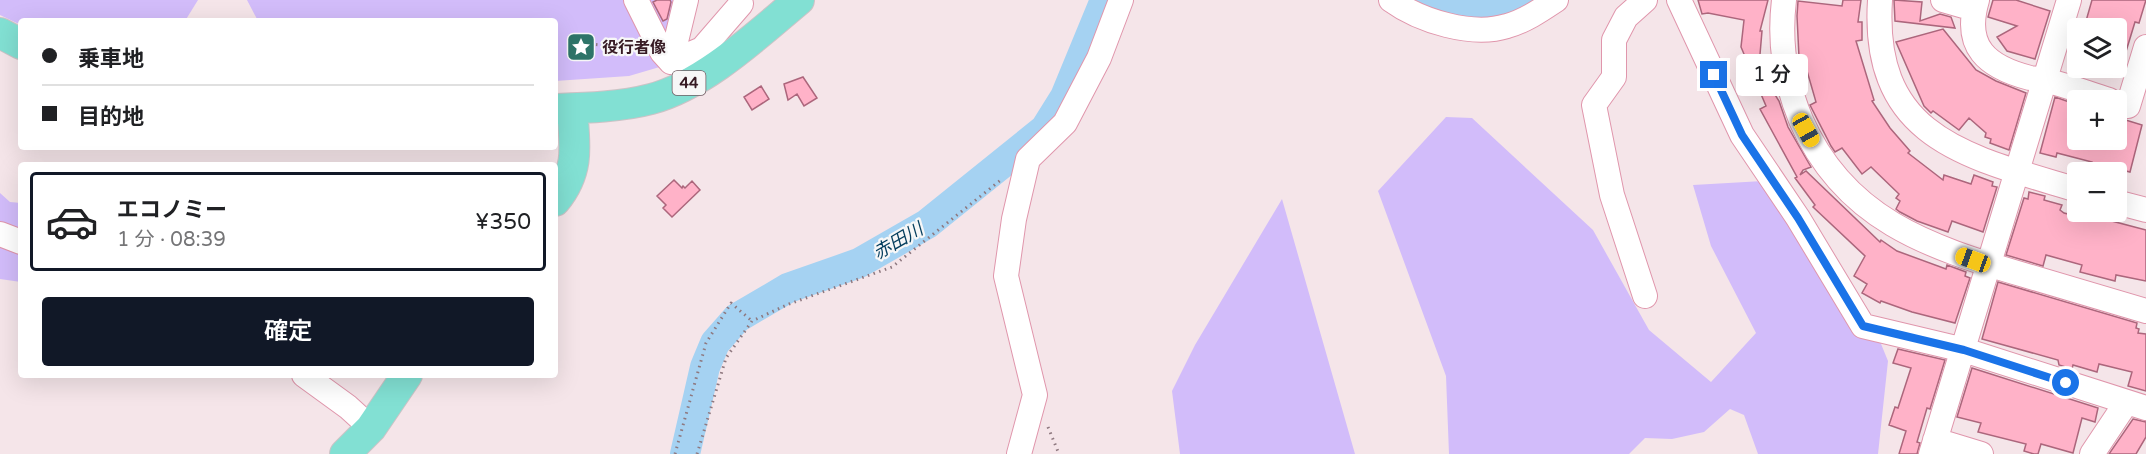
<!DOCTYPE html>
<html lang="ja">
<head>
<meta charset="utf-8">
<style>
  body { margin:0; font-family:"Varela Round","Noto Sans JP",sans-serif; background:#f6f6f6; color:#202124; height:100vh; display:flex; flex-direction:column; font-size:22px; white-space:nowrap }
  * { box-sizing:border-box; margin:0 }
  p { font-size:20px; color:#757577 }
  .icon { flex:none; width:33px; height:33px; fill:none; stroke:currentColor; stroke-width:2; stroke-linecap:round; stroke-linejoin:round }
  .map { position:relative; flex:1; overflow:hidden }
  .panel { position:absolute; left:18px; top:162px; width:540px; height:216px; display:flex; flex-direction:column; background:#fff; border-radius:6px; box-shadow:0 6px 24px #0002 }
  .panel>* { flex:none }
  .guide { position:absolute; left:18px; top:18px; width:540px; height:132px; border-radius:6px; box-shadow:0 6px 24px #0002; display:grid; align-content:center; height:132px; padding:0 24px; background:#fff }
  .buttons { position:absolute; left:2067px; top:18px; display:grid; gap:12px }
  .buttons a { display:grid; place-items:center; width:60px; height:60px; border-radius:6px; background:#fff; box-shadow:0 6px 24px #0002; font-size:30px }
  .end { position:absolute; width:27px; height:27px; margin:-14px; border:8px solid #1a73e8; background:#fff; box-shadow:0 0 0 3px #fff }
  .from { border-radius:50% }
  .bubble { position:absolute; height:42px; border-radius:6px; background:#fff; box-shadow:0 6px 24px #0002; font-size:20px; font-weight:600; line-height:42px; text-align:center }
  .car { position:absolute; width:18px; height:36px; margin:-18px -9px; border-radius:8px; box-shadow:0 0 4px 2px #0007; background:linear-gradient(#f5c518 24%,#345 0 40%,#f5c518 0 76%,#345 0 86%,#f5c518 0) }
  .guide b { display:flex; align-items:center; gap:21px; height:57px; font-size:22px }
  .guide b+b { border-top:2px solid #e0e0e0 }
  .guide i { width:15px; height:15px; background:#202124 }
  ul { padding:10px 0 0; list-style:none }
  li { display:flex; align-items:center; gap:18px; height:99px; margin:0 12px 9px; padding:0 12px; border:3px solid #e0e0e0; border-radius:6px }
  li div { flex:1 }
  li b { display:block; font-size:22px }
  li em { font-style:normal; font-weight:600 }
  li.active { border-color:#111827 }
  li>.icon { width:54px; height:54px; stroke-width:1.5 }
  .cta { display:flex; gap:12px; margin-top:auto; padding:12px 24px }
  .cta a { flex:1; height:69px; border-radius:6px; background:#111827; color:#fff; font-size:24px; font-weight:600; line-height:69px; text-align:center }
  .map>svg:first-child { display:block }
  .green { fill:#d2bcfa }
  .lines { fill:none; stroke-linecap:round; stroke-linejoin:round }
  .river { stroke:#a5d2f2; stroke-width:30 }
  .building { fill:#ffb2c8; stroke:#ac667c; stroke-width:1.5 }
  .minor-casing { stroke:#e096ac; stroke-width:26 }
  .major-casing { stroke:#cbc3c6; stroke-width:32 }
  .path { stroke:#8e787f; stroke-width:3; stroke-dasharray:1.5 4.5; stroke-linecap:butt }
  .minor { stroke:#fff; stroke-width:24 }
  .major { stroke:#82e0d3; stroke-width:30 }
  .route { stroke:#1a73e8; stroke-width:8 }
  .labels { text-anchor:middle; stroke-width:4.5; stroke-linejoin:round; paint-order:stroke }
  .shield { fill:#f7f7f7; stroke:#705c63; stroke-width:1.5 }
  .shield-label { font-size:15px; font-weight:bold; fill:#361a23 }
  .poi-label { font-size:16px; font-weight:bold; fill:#361a23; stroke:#f7f7f7; text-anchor:start }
  .water-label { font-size:18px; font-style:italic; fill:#043e5e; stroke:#f7f7f7 }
</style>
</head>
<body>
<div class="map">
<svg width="2146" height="454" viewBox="0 0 2146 454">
  <rect width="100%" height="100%" fill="#f5e5e9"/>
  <path class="green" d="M0,0H198L185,21H21V25L0,15Z
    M247,0H630L663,66L629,76L555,81V21H258Z
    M642,0H682L670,41Z
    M1446,117L1472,118L1593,230L1649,330L1711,382L1756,333L1711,246L1693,185L1763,181L1877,334L1888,361L1878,454H1758L1744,415L1730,409L1704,432L1672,439L1645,438L1629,454H1449L1446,376L1378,191Z
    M0,193L10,202L21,203V282L0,279Z
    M1282,199L1355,454H1180L1172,391L1195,345Z"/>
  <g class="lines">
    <path class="river" d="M1417,0C1455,14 1493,21 1531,0
      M685,454L705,367L715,343L737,318L788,288L859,263L927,224L1045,129L1065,97L1105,0"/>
  </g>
  <path class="building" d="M657,0H670L671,2L667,19L663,21L653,2Z
    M1698,0H1768L1760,31H1762L1759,66L1768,62L1776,88L1772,90L1779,101L1788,127L1811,167L1803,170L1800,175L1806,171L1880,242L1881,240L1897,251L1946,269L1947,265L1966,272L1965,276L1970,278L1955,323L1912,312L1881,301L1880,303L1862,293L1867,284L1854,276L1865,256L1813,207L1815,205L1795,178L1797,177L1760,109L1766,106L1741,47L1744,20L1708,13L1702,14Z
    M1843,0H1861L1858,22H1862V40L1856,41L1874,100L1872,101L1890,128L1910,151L1908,153L1943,180L1944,175L1971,184L1974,175L1993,182L1992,186L1997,187L1983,232L1952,221L1948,232L1917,221L1900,212L1896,209L1900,201L1896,198L1899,194L1871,167L1862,174L1842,148L1835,152L1831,146L1810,105L1816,102L1803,57H1799L1797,16L1798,1L1842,6Z
    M1894,0L1922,2L1920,21L1940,14L1951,17L1955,28L1895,21Z
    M1993,0H2016L2050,11L2035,59L2007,51L1997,37L2017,26L1988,17Z
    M2092,0H2146L2139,23L2135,22L2120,71L2116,70V28H2084Z
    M1943,29L1976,70L1996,81L2026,93L2009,150L1990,143L1991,139L1985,137L1986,133L1969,118L1959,130L1933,111L1931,113L1924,106L1896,42Z
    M803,77L817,98L804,106L797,94L788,100L784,84Z
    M761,86L769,99L752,110L744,97Z
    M2055,97L2078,105V140H2116V117L2142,125L2130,172L2110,167L2108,172H2098L2090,170L2092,162L2057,153L2056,157L2040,153Z
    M674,180L682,188L683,186L685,188L692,181L700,190L672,217L663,208L666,205L657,196Z
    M2029,192L2045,196L2044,200L2062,205L2060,210L2064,213L2097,221V219L2103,221L2104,219L2146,230V281L2116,275L2115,281L2080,272L2082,265L2046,255L2043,266L2006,255L2024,198L2028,199Z
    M1998,282L2137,323L2136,328L2139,329L2138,333L2146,334V391L2128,386L2132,372L2099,364L2097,372L2073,365L2072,369L2059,365L2058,360L1982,339Z
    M1898,349L1945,360L1930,409L1927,408L1917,442L1920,443L1917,454H1899L1906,431L1889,425L1895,407L1898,408L1911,368L1893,363Z
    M1972,368L2098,408L2095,422L2082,418L2073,453L2041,444L2038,454H2034L2024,451L2026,444L1978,432L1981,423L1957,417Z
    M2133,419L2146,422V437L2136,454H2109Z"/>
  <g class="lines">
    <g class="minor-casing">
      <path id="minor" d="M636,0L662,52L671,62L702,49L724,60
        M1391,0C1420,21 1472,37 1507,26C1525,21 1541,10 1556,0
        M1679,0L1742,135L1798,218L1863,326L1964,350L2146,408
        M1784,0C1779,41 1785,82 1801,120C1844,219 1928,247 2024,275C2064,287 2105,299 2146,311
        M1880,0C1871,140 1969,157 2078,190
        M1943,0L1974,9
        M1977,0C1963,47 1987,67 2030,78C2036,79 2042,79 2048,81C2069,86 2089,94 2109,100
        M702,49L741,4
        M671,62L686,0
        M2128,106L2146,47
        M2116,202L2146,210
        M0,234L21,242
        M1645,296L1612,195L1594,105L1614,77V40L1626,17L1645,0
        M304,375L348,407L371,428
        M1935,440L1981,454
        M1019,454L1035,395L1006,276L1014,219L1028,159L1065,123L1099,58L1121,0
        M1931,454L2069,0
        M2092,454L2126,403"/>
    </g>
    <g class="major-casing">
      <path id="major" d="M0,33L21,44
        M555,109C586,108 621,107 651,99C704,85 757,35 799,0
        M555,201C580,171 575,145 572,109
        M345,454L371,428L407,375"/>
    </g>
    <path class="path" d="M590,44L622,47L638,46
      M1048,427L1059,454
      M675,454L706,343L731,303L752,321
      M697,454L726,358L752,321L789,304L892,267L1002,179"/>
    <use href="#minor" class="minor"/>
    <use href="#major" class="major"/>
  </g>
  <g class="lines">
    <path class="route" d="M1714,75L1742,135L1798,218L1863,326L1964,350L2066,383"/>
  </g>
  <defs>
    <g id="sight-square" transform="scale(1.5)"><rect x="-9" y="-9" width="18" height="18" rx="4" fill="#2e7468" stroke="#f7f7f7"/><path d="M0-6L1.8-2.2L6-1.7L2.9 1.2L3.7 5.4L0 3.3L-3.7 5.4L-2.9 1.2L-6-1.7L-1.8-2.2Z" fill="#fff"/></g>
  </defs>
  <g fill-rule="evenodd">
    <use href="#sight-square" x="581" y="47"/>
  </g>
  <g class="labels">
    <rect class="shield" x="672.5" y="71" width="33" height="24" rx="4.5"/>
    <g class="shield-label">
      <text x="689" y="88">44</text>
    </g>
    <g class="poi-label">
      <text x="602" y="53">役行者像</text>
    </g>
    <g class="water-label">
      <text transform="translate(898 241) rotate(-30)" y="6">赤田川</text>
    </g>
  </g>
</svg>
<div class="buttons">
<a><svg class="icon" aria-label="layers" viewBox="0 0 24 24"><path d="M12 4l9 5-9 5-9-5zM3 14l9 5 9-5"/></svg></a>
<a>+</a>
<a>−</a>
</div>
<i class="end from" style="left:2066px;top:383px"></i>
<i class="end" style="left:1714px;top:75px"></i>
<div class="bubble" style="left:1736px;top:54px;width:72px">1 分</div>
<i class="car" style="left:1806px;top:130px;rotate:151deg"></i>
<i class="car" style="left:1973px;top:260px;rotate:290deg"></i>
<div class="guide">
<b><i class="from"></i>乗車地</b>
<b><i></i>目的地</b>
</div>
<section class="panel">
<ul>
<li class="active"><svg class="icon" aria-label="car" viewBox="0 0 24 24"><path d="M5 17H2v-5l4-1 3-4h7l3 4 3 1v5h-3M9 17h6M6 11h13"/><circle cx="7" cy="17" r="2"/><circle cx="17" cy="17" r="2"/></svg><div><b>エコノミー</b><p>1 分 · 08:39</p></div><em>¥350</em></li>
</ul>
<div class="cta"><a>確定</a></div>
</section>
</div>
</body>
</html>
